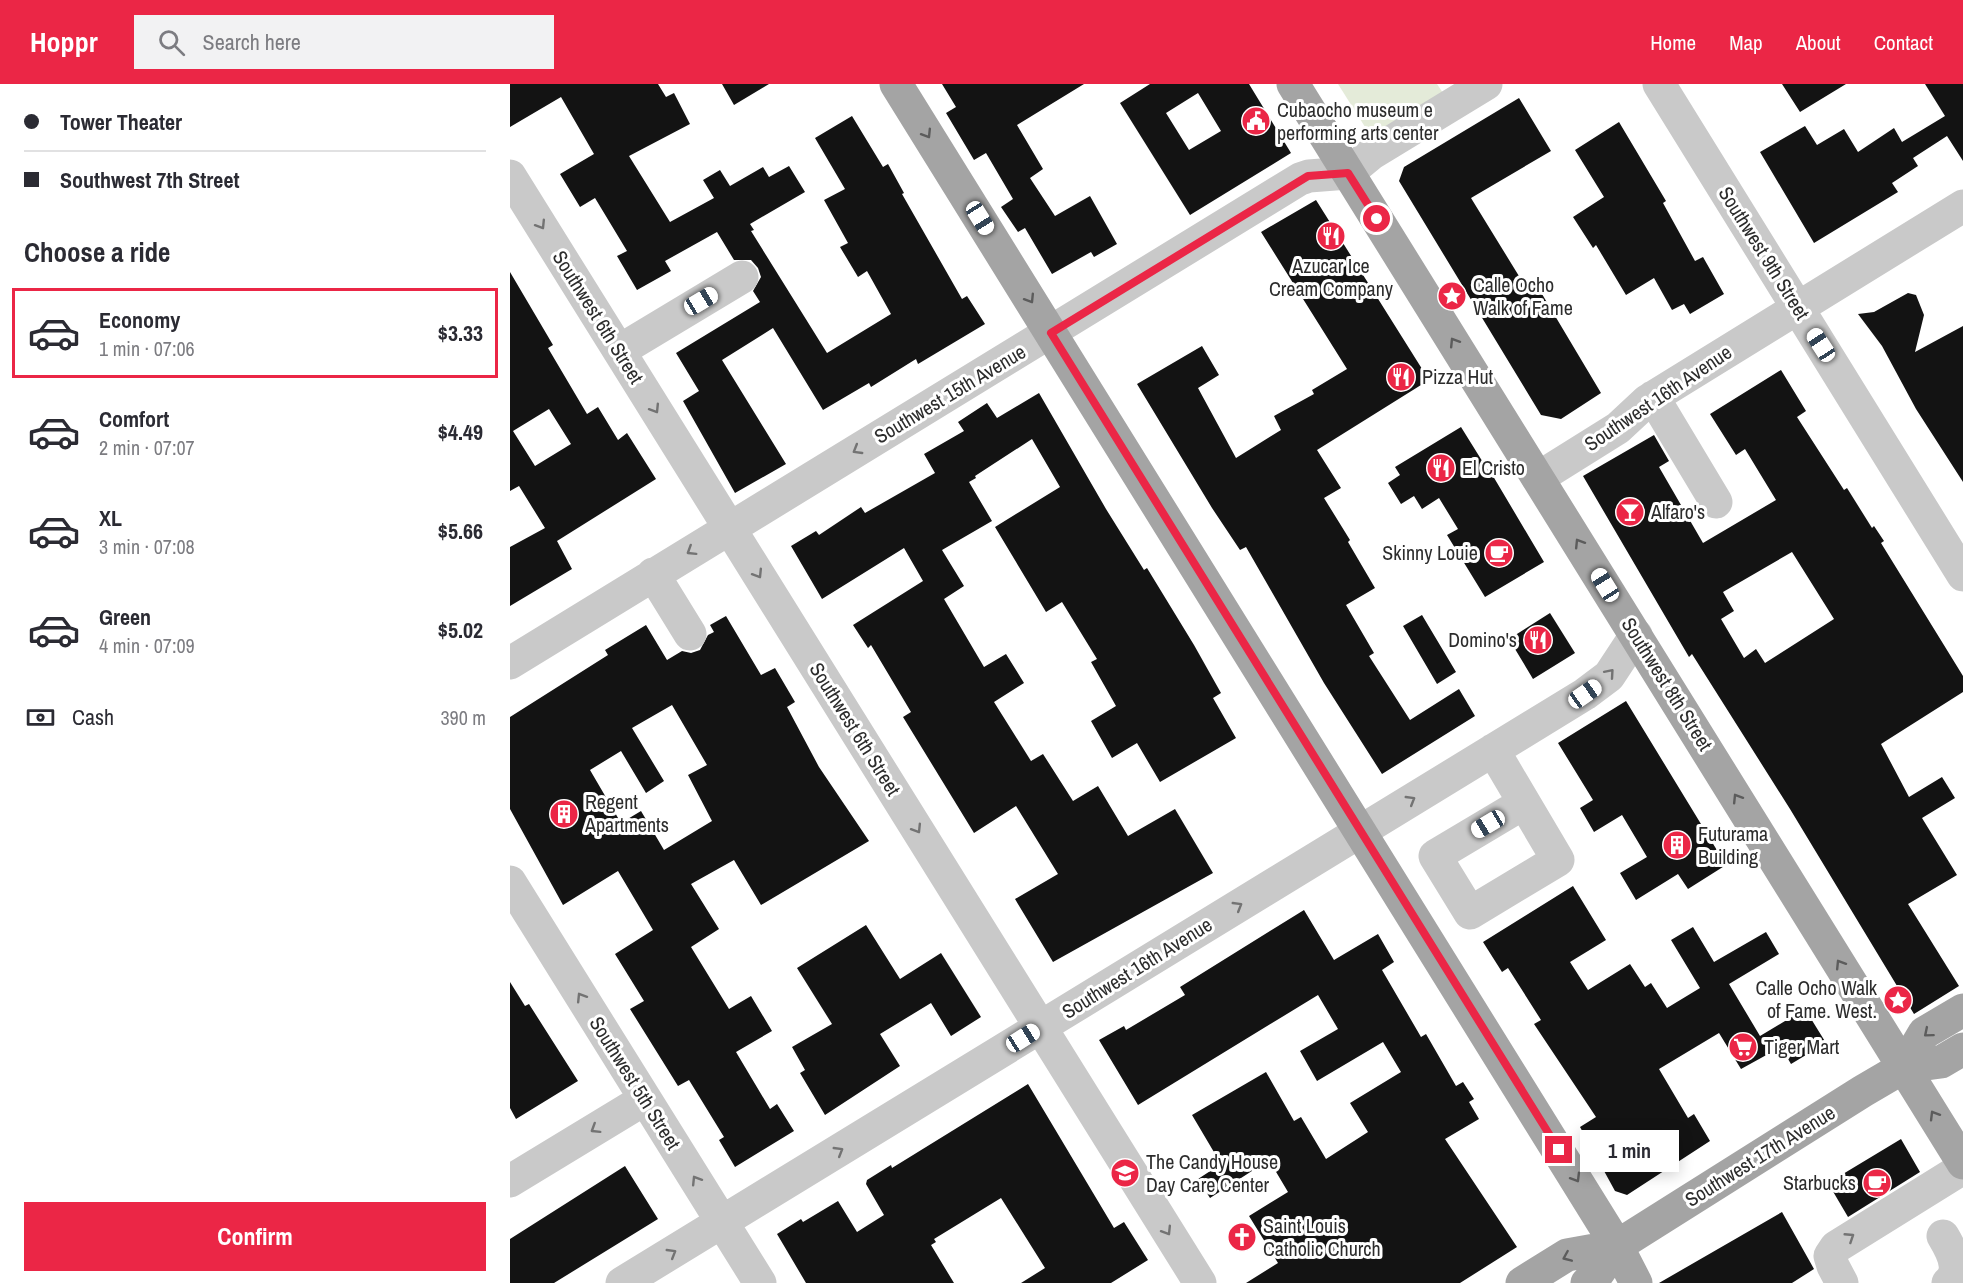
<!DOCTYPE html>
<html lang="en">
<head>
<meta charset="utf-8">
<style>
  body { margin:0; font-family:"Archivo Narrow",sans-serif; background:#f2f2f3; color:#2b2b33; height:100vh; display:flex; flex-direction:column; font-size:22px; white-space:nowrap }
  * { box-sizing:border-box; margin:0 }
  p { font-size:20px; color:#7c7c81 }
  .icon { flex:none; width:33px; height:33px; fill:none; stroke:currentColor; stroke-width:2; stroke-linecap:round; stroke-linejoin:round }
  .map { position:relative; flex:1; overflow:hidden }
  .details { display:flex; flex-direction:column; background:#fff; width:510px }
  .details>* { flex:none }
  .hud { display:grid; align-content:center; height:132px; padding:0 24px; background:#fff }
  .end { position:absolute; width:27px; height:27px; margin:-14px; border:8px solid #eb2646; background:#fff; box-shadow:0 0 0 3px #fff }
  .from { border-radius:50% }
  .bubble { position:absolute; height:42px; border-radius:0px; background:#fff; box-shadow:0 3px 15px #0003; font-size:20px; font-weight:700; line-height:42px; text-align:center }
  .car { position:absolute; width:18px; height:36px; margin:-18px -9px; border-radius:8px; box-shadow:0 0 4px 2px #0007; background:linear-gradient(#fff 24%,#345 0 40%,#fff 0 76%,#345 0 86%,#fff 0) }
  .hud b { display:flex; align-items:center; gap:21px; height:57px; font-size:22px }
  .hud b+b { border-top:2px solid #e1e1e2 }
  .hud i { width:15px; height:15px; background:#2b2b33 }
  ul { padding:0; list-style:none }
  li { display:flex; align-items:center; gap:18px; height:90px; margin:0 12px 9px; padding:0 12px; border:3px solid transparent; border-radius:0px }
  li div { flex:1 }
  li b { display:block; font-size:22px }
  li em { font-style:normal; font-weight:700 }
  li.on { border-color:#eb2646 }
  li>.icon { width:54px; height:54px; stroke-width:1.5 }
  h2 { padding:0 24px; font-size:27px; line-height:72px }
  .pay { display:flex; align-items:center; gap:15px; height:66px; padding:0 24px; font-size:22px }
  .pay p { margin-inline-start:auto }
  .action { display:flex; gap:12px; margin-top:auto; padding:12px 24px }
  .action a { flex:1; height:69px; border-radius:0px; background:#eb2646; color:#fff; font-size:24px; font-weight:700; line-height:69px; text-align:center }
  header { display:flex; align-items:center; gap:36px; box-sizing:border-box; height:84px; padding:0 30px; background:#eb2646; color:#fff }
  header strong { font-size:28px }
  nav { display:flex; gap:33px; margin-inline-start:auto; font-size:21px }
  .search { width:420px; height:54px; background:#f2f2f3; display:flex; align-items:center; gap:15px; box-sizing:border-box; padding:0 21px; border-radius:0px; color:#7c7c81; font-size:22px }
  main { display:flex; flex:1; min-height:0 }
  .map>svg:first-child { display:block }
  .green { fill:#e4ebd9 }
  .building { fill:#131313; fill-rule:evenodd }
  .lines { fill:none; stroke-linecap:round; stroke-linejoin:round }
  .minor { stroke:#c9c9c9; stroke-width:33 }
  .major { stroke:#a4a4a4; stroke-width:33 }
  .oneway { stroke:#5c5c5c }
  .oneway2 { stroke:#737373 }
  .route { stroke:#eb2646; stroke-width:8 }
  .labels { text-anchor:middle; stroke-width:6; stroke-linejoin:round; paint-order:stroke }
  .poi-label { font-size:20px; fill:#2c2c2c; stroke:#fff; text-anchor:start }
  .street-label { font-size:20px; fill:#2c2c2c; stroke:#fff }
</style>
</head>
<body>
<header>
<strong>Hoppr</strong>
<div class="search"><svg class="icon" aria-label="search" viewBox="0 0 24 24"><circle cx="10" cy="10" r="6"/><path d="M15 15l6 6"/></svg>Search here</div>
<nav><a>Home</a><a>Map</a><a>About</a><a>Contact</a></nav>
</header>
<main>
<section class="details">
<div class="hud">
<b><i class="from"></i>Tower Theater</b>
<b><i></i>Southwest 7th Street</b>
</div>
<h2>Choose a ride</h2>
<ul>
<li class="on"><svg class="icon" aria-label="car" viewBox="0 0 24 24"><path d="M5 17H2v-5l4-1 3-4h7l3 4 3 1v5h-3M9 17h6M6 11h13"/><circle cx="7" cy="17" r="2"/><circle cx="17" cy="17" r="2"/></svg><div><b>Economy</b><p>1 min · 07:06</p></div><em>$3.33</em></li>
<li><svg class="icon" aria-label="car" viewBox="0 0 24 24"><path d="M5 17H2v-5l4-1 3-4h7l3 4 3 1v5h-3M9 17h6M6 11h13"/><circle cx="7" cy="17" r="2"/><circle cx="17" cy="17" r="2"/></svg><div><b>Comfort</b><p>2 min · 07:07</p></div><em>$4.49</em></li>
<li><svg class="icon" aria-label="car" viewBox="0 0 24 24"><path d="M5 17H2v-5l4-1 3-4h7l3 4 3 1v5h-3M9 17h6M6 11h13"/><circle cx="7" cy="17" r="2"/><circle cx="17" cy="17" r="2"/></svg><div><b>XL</b><p>3 min · 07:08</p></div><em>$5.66</em></li>
<li><svg class="icon" aria-label="car" viewBox="0 0 24 24"><path d="M5 17H2v-5l4-1 3-4h7l3 4 3 1v5h-3M9 17h6M6 11h13"/><circle cx="7" cy="17" r="2"/><circle cx="17" cy="17" r="2"/></svg><div><b>Green</b><p>4 min · 07:09</p></div><em>$5.02</em></li>
</ul>
<div class="pay"><svg class="icon" aria-label="cash" viewBox="0 0 24 24"><path d="M3 7h18v10H3z"/><circle cx="12" cy="12" r="2"/></svg>Cash<p>390 m</p></div>
<div class="action"><a>Confirm</a></div>
</section>
<div class="map">
<svg width="1453" height="1199" viewBox="0 0 1453 1199">
  <rect width="100%" height="100%" fill="#fff"/>
  <path class="green" d="M828,0H927L933,9L862,54Z"/>
  <path class="building" d="M0,0H148L156,13L164,9L180,40L119,72L160,138L204,114L193,96L210,86L220,102L253,83L259,93L279,82L295,108L240,140L244,146L241,147L317,269L381,230L357,187L348,193L330,163L338,159L314,116L335,105L305,54L342,32L373,83L378,80L394,109L392,110L452,215L457,212L475,240L408,280L406,275L361,303L359,299L313,326L263,244L212,276L276,380L225,409L173,317L189,307L166,269L250,218L243,207L251,193L248,184L241,176H224L207,148L155,177L161,187L127,206L107,172L117,167L85,114L70,123L50,90L84,70L51,13L0,43Z
    M212,0H259L224,21Z
    M432,0H574L507,41L533,85L520,94L545,132L580,112L607,160L584,173L581,168L542,190L515,144L508,148L491,123L503,115L476,69L464,76L436,29L446,23Z
    M640,0H739L781,69L680,131L610,19ZM688,9L711,47L679,66L656,29Z
    M1272,0H1336L1290,28Z
    M1415,0H1453V77L1437,52L1403,74L1408,82L1382,99L1388,108L1304,159L1250,68L1295,42L1307,61L1334,45L1348,68L1384,44L1392,58L1435,32Z
    M1009,14L1041,67L961,114L1020,210L1029,205L1091,309L1051,335L1031,331L889,97L894,83Z
    M1109,38L1156,117L1153,119L1185,177L1193,173L1214,210L1180,230L1174,220L1162,226L1144,194L1116,211L1086,161L1083,164L1063,133L1094,113L1065,66Z
    M806,116L919,296L807,366L831,404L814,414L840,456L838,458L865,504L836,521L864,569L859,572L900,636L949,605L965,632L872,690L814,599L736,463L730,466L702,424L627,300L692,262L709,291L688,304L726,374L771,346L764,332L804,310L802,306L837,285L751,148Z
    M0,188L43,261L38,264L77,330L88,323L108,356L117,349L146,395L47,457L62,485L0,522V463L35,444L9,402L0,407ZM39,325L61,360L25,382L3,347Z
    M1398,209L1406,211L1414,231L1405,268L1453,242V398L1406,325L1372,262L1348,230L1364,228Z
    M1271,286L1296,327L1287,333L1334,406L1337,404L1362,444L1364,442L1374,457L1371,459L1453,592V608L1371,660L1399,713L1432,693L1445,714L1412,734L1447,791L1398,820L1449,902L1404,930L1280,725L1182,570L1179,573L1073,392L1144,351L1159,377L1149,383L1193,459L1266,416L1235,365L1226,371L1200,330ZM1282,468L1324,535L1255,579L1246,565L1234,574L1211,535L1224,527L1213,508Z
    M529,309L596,425L634,486L637,484L684,561L711,609L703,614L726,654L650,698L627,659L602,674L581,637L606,622L581,578L587,575L552,518L536,528L485,443L550,403L522,355L465,392L466,394L459,398L482,437L432,466L454,502L434,515L474,583L496,570L514,599L484,618L521,677L533,670L563,717L588,702L618,752L665,725L703,789L543,878L505,815L548,790L506,722L464,749L393,633L401,628L361,561L358,564L343,541L413,497L394,464L312,515L281,462L306,447L309,451L351,423L355,429L425,389L414,370L454,347L448,338L477,319L487,334Z
    M951,343L979,388L980,387L1034,478L975,513L937,451L948,445L929,414L912,425L904,412L891,420L878,399L890,391L885,383Z
    M1040,529L1065,569L1023,595L999,555Z
    M912,531L946,588L927,600L893,542Z
    M216,532L251,591L265,584L285,618L277,623L309,683L359,757L251,821L224,776L181,800L209,845L181,863L219,925L241,912L262,947L226,968L260,1025L267,1020L284,1047L225,1083L209,1056L214,1053L179,996L168,1002L120,925L134,917L105,870L143,846L108,787L53,821L0,725V633L98,571L95,566L136,541L157,576L172,567L181,569L190,566L198,551L204,548L200,541ZM162,621L197,681L178,691L202,737L154,766L131,727L111,739L80,686L111,667L136,709L154,697L122,644Z
    M1116,617L1216,781L1178,805L1168,790L1126,816L1110,789L1137,773L1112,731L1084,748L1070,724L1083,716L1048,659Z
    M1063,802L1096,856L1060,878L1078,906L1120,880L1135,903L1141,899L1157,924L1190,904L1161,856L1183,843L1204,878L1256,848L1269,870L1219,900L1250,952L1295,925L1316,959L1281,980L1271,963L1231,985L1209,949L1149,985L1178,1034L1184,1030L1200,1057L1117,1111L1105,1107L1070,1043L1086,1033L1024,940L1031,936L998,884L992,888L973,858Z
    M794,826L824,876L868,850L884,878L872,886L911,953L916,950L946,1002L953,998L964,1015L959,1018L969,1035L935,1055L1007,1163L950,1199H736L768,1179L739,1132L778,1108L759,1076L700,1114L688,1095L711,1080L682,1031L756,988L784,1037L791,1033L816,1075L858,1048L840,1019L891,988L873,958L807,997L790,967L828,945L808,911L628,1021L589,956L614,942L616,946L675,911L670,903Z
    M356,841L390,895L431,869L471,933L441,952L421,919L370,950L390,982L315,1031L290,989L295,986L282,963L322,940L287,884Z
    M0,898L15,922L19,920L68,997L6,1035L0,1024Z
    M518,1000L604,1144L614,1138L638,1176L601,1199H511L535,1184L491,1114L424,1155L426,1158L421,1161L444,1199H296L267,1150L291,1135L293,1138L328,1117L347,1148L374,1131L356,1100L357,1096L381,1081L382,1084Z
    M1391,1055L1410,1088L1338,1133L1318,1099Z
    M115,1082L148,1135L44,1199H0V1155Z
    M1272,1128L1304,1185L1282,1199H1149Z"/>
  <g class="lines">
    <path class="minor" d="M1149,0L1453,491
      M0,92L690,1199
      M109,267L232,193
      M1143,313L1206,418
      M1028,394L1108,344L1137,317L1453,122
      M143,490L180,550
      M0,579L790,95L799,92L838,89L861,70L976,0
      M983,666L1048,776L960,829L925,772L1014,719
      M0,798L250,1199
      M0,1097L135,1015
      M1433,1152C1442,1167 1453,1187 1438,1199
      M112,1199L1075,610L1099,592L1126,551
      M1332,1199L1323,1182L1320,1172L1326,1163L1453,1084"/>
    <path class="major" d="M386,0L1107,1162L1126,1199
      M783,0L1453,1079
      M1394,983L1414,949L1453,926
      M1012,1199L1057,1171L1107,1162
      M1077,1199L1086,1192L1107,1162L1353,1007L1394,983L1431,978L1453,965"/>
  </g>
  <defs><path id="oneway-chevron" d="M-2-3.5L2.5 0L-2 3.5" fill="none" stroke-width="1.6" stroke-linecap="round" stroke-linejoin="round" transform="scale(1.5)"/></defs>
  <g class="oneway">
    <use href="#oneway-chevron" transform="translate(417 50) rotate(58)"/>
    <use href="#oneway-chevron" transform="translate(520 215) rotate(58)"/>
    <use href="#oneway-chevron" transform="translate(944 258) rotate(-122)"/>
    <use href="#oneway-chevron" transform="translate(1069 459) rotate(-122)"/>
    <use href="#oneway-chevron" transform="translate(1227 714) rotate(-122)"/>
    <use href="#oneway-chevron" transform="translate(1330 880) rotate(-122)"/>
    <use href="#oneway-chevron" transform="translate(1418 949) rotate(140)"/>
    <use href="#oneway-chevron" transform="translate(1424 1031) rotate(-121)"/>
    <use href="#oneway-chevron" transform="translate(1066 1094) rotate(59)"/>
    <use href="#oneway-chevron" transform="translate(1057 1173) rotate(157)"/>
  </g>
  <g class="oneway2">
    <use href="#oneway-chevron" transform="translate(31 141) rotate(58)"/>
    <use href="#oneway-chevron" transform="translate(145 325) rotate(58)"/>
    <use href="#oneway-chevron" transform="translate(347 366) rotate(149)"/>
    <use href="#oneway-chevron" transform="translate(181 467) rotate(148)"/>
    <use href="#oneway-chevron" transform="translate(248 490) rotate(58)"/>
    <use href="#oneway-chevron" transform="translate(1100 589) rotate(-49)"/>
    <use href="#oneway-chevron" transform="translate(901 716) rotate(-31)"/>
    <use href="#oneway-chevron" transform="translate(407 745) rotate(58)"/>
    <use href="#oneway-chevron" transform="translate(728 822) rotate(-31)"/>
    <use href="#oneway-chevron" transform="translate(71 913) rotate(-122)"/>
    <use href="#oneway-chevron" transform="translate(85 1045) rotate(148)"/>
    <use href="#oneway-chevron" transform="translate(329 1067) rotate(-31)"/>
    <use href="#oneway-chevron" transform="translate(186 1096) rotate(-122)"/>
    <use href="#oneway-chevron" transform="translate(657 1147) rotate(58)"/>
    <use href="#oneway-chevron" transform="translate(1340 1153) rotate(-33)"/>
    <use href="#oneway-chevron" transform="translate(162 1169) rotate(-31)"/>
  </g>
  <g class="lines">
    <path class="route" d="M867,135L838,89L798,92L541,249L1049,1066"/>
  </g>
  <defs>
    <g id="civic-disc" transform="scale(1.5)"><circle r="9.5" fill="#eb2646" stroke="#fff"/><path d="M-.6-6.5H3V-4.5H.6V-3L4-1V1h2V6H-6V1h2V-1L-.6-3ZM-1.2 2.5V6h2.4V2.5Z" fill="#fff"/></g>
    <g id="restaurant-disc" transform="scale(1.5)"><circle r="9.5" fill="#eb2646" stroke="#fff"/><path d="M-5-6h1v4h1v-4h1v4h1v-4h1v5L-1.5 .5V6h-2V.5L-5-1ZM5-6V6H3V1.5H1.5Q1.5-4 5-6Z" fill="#fff"/></g>
    <g id="sight-disc" transform="scale(1.5)"><circle r="9.5" fill="#eb2646" stroke="#fff"/><path d="M0-6L1.8-2.2L6-1.7L2.9 1.2L3.7 5.4L0 3.3L-3.7 5.4L-2.9 1.2L-6-1.7L-1.8-2.2Z" fill="#fff"/></g>
    <g id="bar-disc" transform="scale(1.5)"><circle r="9.5" fill="#eb2646" stroke="#fff"/><path d="M-6-5H6L.8 .8V4.5H3.5V6h-7V4.5H-.8V.8Z" fill="#fff"/></g>
    <g id="cafe-disc" transform="scale(1.5)"><circle r="9.5" fill="#eb2646" stroke="#fff"/><path d="M-5.5-4.5H6V0H3Q3 3.5 0 3.5H-2.5Q-5.5 3.5-5.5 0ZM3-3.2v2h1.7v-2ZM-6 4.5H4V6H-6Z" fill="#fff"/></g>
    <g id="building-disc" transform="scale(1.5)"><circle r="9.5" fill="#eb2646" stroke="#fff"/><path d="M-4-6H4V6H1V3H-1V6H-4ZM-2.5-4.3h1.7v1.8h-1.7ZM.8-4.3h1.7v1.8H.8ZM-2.5-1h1.7V.8h-1.7ZM.8-1h1.7V.8H.8Z" fill="#fff"/></g>
    <g id="supermarket-disc" transform="scale(1.5)"><circle r="9.5" fill="#eb2646" stroke="#fff"/><path d="M-6-5.5h2.5l.6 2H6L4.5 2H-2.5L-4.4-4H-6ZM-1.5 3.2a1.3 1.3 0 1 0 .1 0ZM3 3.2a1.3 1.3 0 1 0 .1 0Z" fill="#fff"/></g>
    <g id="school-disc" transform="scale(1.5)"><circle r="9.5" fill="#eb2646" stroke="#fff"/><path d="M0-5L7-2L0 1L-7-2ZM-4 1L0 2.5L4 1V4Q0 6-4 4Z" fill="#fff"/></g>
    <g id="church-disc" transform="scale(1.5)"><circle r="9.5" fill="#eb2646" stroke="#fff"/><path d="M-1.2-6h2.4v3.5h3.3v2.4h-3.3V6h-2.4V-.1h-3.3v-2.4h3.3Z" fill="#fff"/></g>
  </defs>
  <g fill-rule="evenodd">
    <use href="#civic-disc" x="746" y="37"/>
    <use href="#restaurant-disc" x="821" y="152"/>
    <use href="#sight-disc" x="942" y="212"/>
    <use href="#restaurant-disc" x="891" y="293"/>
    <use href="#restaurant-disc" x="931" y="384"/>
    <use href="#bar-disc" x="1120" y="428"/>
    <use href="#cafe-disc" x="989" y="469"/>
    <use href="#restaurant-disc" x="1028" y="556"/>
    <use href="#building-disc" x="54" y="730"/>
    <use href="#building-disc" x="1167" y="761"/>
    <use href="#sight-disc" x="1388" y="916"/>
    <use href="#supermarket-disc" x="1233" y="963"/>
    <use href="#school-disc" x="615" y="1089"/>
    <use href="#cafe-disc" x="1367" y="1099"/>
    <use href="#church-disc" x="732" y="1153"/>
  </g>
  <g class="labels">
    <g class="poi-label">
      <text x="767" y="33">Cubaocho museum e<tspan x="767" dy="23">performing arts center</tspan></text>
      <text x="821" y="189" text-anchor="middle">Azucar Ice<tspan x="821" dy="23">Cream Company</tspan></text>
      <text x="963" y="208">Calle Ocho<tspan x="963" dy="23">Walk of Fame</tspan></text>
      <text x="912" y="300">Pizza Hut</text>
      <text x="952" y="391">El Cristo</text>
      <text x="1141" y="435">Alfaro's</text>
      <text x="968" y="476" text-anchor="end">Skinny Louie</text>
      <text x="1007" y="563" text-anchor="end">Domino's</text>
      <text x="75" y="725">Regent<tspan x="75" dy="23">Apartments</tspan></text>
      <text x="1188" y="757">Futurama<tspan x="1188" dy="23">Building</tspan></text>
      <text x="1367" y="911" text-anchor="end">Calle Ocho Walk<tspan x="1367" dy="23">of Fame. West.</tspan></text>
      <text x="1254" y="970">Tiger Mart</text>
      <text x="636" y="1085">The Candy House<tspan x="636" dy="23">Day Care Center</tspan></text>
      <text x="1346" y="1106" text-anchor="end">Starbucks</text>
      <text x="753" y="1149">Saint Louis<tspan x="753" dy="23">Catholic Church</tspan></text>
    </g>
    <g class="street-label">
      <text transform="translate(1254 169) rotate(58)" y="7">Southwest 9th Street</text>
      <text transform="translate(88 233) rotate(58)" y="7">Southwest 6th Street</text>
      <text transform="translate(440 310) rotate(-31)" y="7">Southwest 15th Avenue</text>
      <text transform="translate(1148 314) rotate(-34)" y="7">Southwest 16th Avenue</text>
      <text transform="translate(1157 600) rotate(58)" y="7">Southwest 8th Street</text>
      <text transform="translate(345 645) rotate(58)" y="7">Southwest 6th Street</text>
      <text transform="translate(627 884) rotate(-32)" y="7">Southwest 16th Avenue</text>
      <text transform="translate(125 999) rotate(58)" y="7">Southwest 5th Street</text>
      <text transform="translate(1250 1072) rotate(-32)" y="7">Southwest 17th Avenue</text>
    </g>
  </g>
</svg>
<i class="end from" style="left:867px;top:135px"></i>
<i class="end" style="left:1049px;top:1066px"></i>
<div class="bubble" style="left:1070px;top:1046px;width:99px">1 min</div>
<i class="car" style="left:470px;top:134px;rotate:148deg"></i>
<i class="car" style="left:191px;top:217px;rotate:59deg"></i>
<i class="car" style="left:1311px;top:261px;rotate:327deg"></i>
<i class="car" style="left:1095px;top:501px;rotate:328deg"></i>
<i class="car" style="left:1075px;top:610px;rotate:55deg"></i>
<i class="car" style="left:978px;top:740px;rotate:239deg"></i>
<i class="car" style="left:513px;top:954px;rotate:58deg"></i>
</div>
</main>
</body>
</html>
